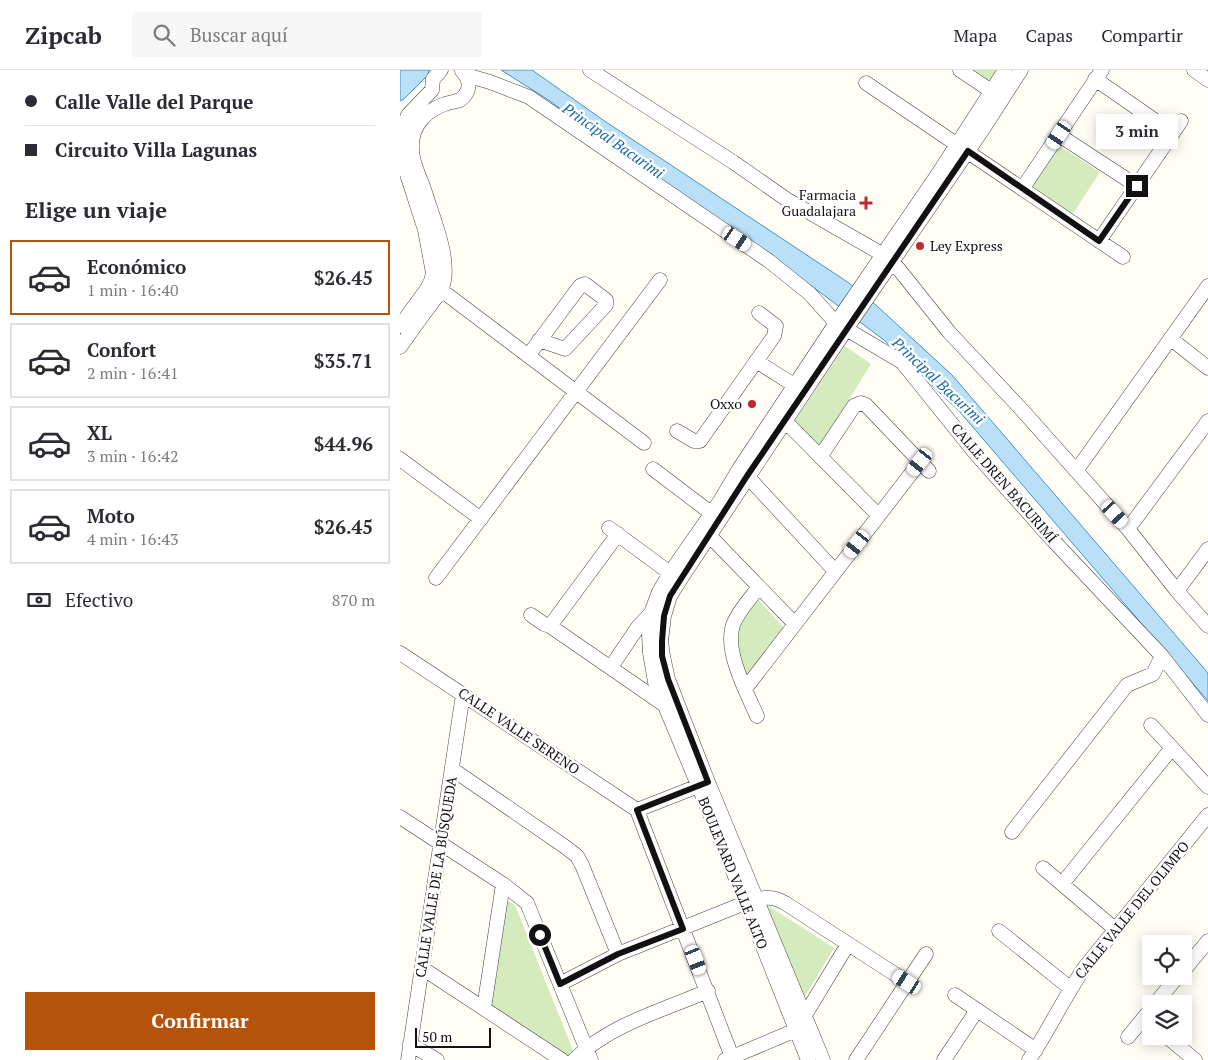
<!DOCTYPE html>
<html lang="es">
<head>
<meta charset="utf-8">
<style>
  body { margin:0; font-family:"PT Serif",serif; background:#f7f7f7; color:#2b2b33; height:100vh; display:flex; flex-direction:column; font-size:19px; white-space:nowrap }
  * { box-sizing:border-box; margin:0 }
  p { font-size:16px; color:#7c7c81 }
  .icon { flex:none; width:28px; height:28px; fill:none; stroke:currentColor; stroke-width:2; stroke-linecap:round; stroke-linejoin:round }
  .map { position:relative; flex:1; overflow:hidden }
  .side { display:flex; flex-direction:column; background:#fff; width:400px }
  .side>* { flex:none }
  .banner { display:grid; align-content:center; height:110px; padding:0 25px; background:#fff }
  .buttons { position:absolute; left:742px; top:865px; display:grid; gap:10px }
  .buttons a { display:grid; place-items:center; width:50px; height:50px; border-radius:0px; background:#fff; box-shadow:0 2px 12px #0003; font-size:25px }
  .scale { position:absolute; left:15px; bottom:12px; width:76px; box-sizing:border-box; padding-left:5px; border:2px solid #111; border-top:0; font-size:14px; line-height:18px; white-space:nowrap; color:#111; -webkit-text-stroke:4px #fff; paint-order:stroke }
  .end { position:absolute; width:22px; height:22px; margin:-11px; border:6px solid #111; background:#fff; box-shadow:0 0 0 2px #fff }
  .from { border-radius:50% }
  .bubble { position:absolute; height:35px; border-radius:0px; background:#fff; box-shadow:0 2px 12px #0003; font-size:16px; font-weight:600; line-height:35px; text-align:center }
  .car { position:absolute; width:15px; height:30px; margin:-15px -8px; border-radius:6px; box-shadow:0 0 4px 1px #0007; background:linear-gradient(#fff 24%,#345 0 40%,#fff 0 76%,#345 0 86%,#fff 0) }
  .banner b { display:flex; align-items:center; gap:18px; height:48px; font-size:19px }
  .banner b+b { border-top:1px solid #e1e1e2 }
  .banner i { width:12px; height:12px; background:#2b2b33 }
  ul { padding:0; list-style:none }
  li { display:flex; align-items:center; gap:15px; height:75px; margin:0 10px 8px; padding:0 15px; border:2px solid #e1e1e2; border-radius:0px }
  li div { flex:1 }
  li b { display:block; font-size:19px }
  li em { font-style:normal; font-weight:600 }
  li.selected { border-color:#b45309 }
  li>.icon { width:45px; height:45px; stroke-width:1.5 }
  h2 { padding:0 25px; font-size:22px; line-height:60px }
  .pay { display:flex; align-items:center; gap:12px; height:55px; padding:0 25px; font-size:19px }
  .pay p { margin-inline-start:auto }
  .primary-button { display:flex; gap:10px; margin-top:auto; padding:10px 25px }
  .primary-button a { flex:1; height:58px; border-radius:0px; background:#b45309; color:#fff; font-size:20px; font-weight:600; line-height:58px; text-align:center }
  header { display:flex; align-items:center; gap:30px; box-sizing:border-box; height:70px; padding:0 25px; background:#fff; border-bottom:1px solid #e1e1e2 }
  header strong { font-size:24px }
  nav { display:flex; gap:28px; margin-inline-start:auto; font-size:18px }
  .search { width:350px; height:45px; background:#f7f7f7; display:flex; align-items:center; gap:12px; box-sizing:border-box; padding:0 18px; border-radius:0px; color:#7c7c81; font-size:19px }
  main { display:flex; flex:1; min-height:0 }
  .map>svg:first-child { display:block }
  .green { fill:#d5ebbd }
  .water { fill:#b9e0f7; stroke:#3f96cf }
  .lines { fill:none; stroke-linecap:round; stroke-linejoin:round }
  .minor-casing { stroke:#444; stroke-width:15 }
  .minor { stroke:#fff; stroke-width:14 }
  .route { stroke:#111; stroke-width:6 }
  .poi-dot { fill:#c4262e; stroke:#fff; stroke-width:2 }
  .labels { text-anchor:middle; stroke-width:5; stroke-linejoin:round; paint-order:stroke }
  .poi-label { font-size:14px; fill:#111; stroke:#fff; text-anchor:end }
  .street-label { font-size:14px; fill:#111; stroke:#fff }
  .water-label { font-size:15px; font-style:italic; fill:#1768a6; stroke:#fff }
</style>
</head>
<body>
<header>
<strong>Zipcab</strong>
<div class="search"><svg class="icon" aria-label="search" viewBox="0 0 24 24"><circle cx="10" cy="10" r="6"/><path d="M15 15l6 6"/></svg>Buscar aquí</div>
<nav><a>Mapa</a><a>Capas</a><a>Compartir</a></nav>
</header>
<main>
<section class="side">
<div class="banner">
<b><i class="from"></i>Calle Valle del Parque</b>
<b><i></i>Circuito Villa Lagunas</b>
</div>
<h2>Elige un viaje</h2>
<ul>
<li class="selected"><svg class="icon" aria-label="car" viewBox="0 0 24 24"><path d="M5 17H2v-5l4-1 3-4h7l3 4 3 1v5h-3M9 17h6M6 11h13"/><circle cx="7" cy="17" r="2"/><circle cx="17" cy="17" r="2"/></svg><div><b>Económico</b><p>1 min · 16:40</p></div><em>$26.45</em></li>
<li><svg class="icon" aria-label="car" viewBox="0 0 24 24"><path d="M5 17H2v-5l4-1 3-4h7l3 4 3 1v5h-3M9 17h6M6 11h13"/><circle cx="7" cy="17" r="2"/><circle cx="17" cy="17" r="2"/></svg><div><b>Confort</b><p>2 min · 16:41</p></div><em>$35.71</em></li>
<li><svg class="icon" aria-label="car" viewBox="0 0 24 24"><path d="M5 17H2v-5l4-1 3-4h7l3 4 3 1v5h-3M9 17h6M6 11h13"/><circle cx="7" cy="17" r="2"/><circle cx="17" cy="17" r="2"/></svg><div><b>XL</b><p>3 min · 16:42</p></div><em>$44.96</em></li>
<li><svg class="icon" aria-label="car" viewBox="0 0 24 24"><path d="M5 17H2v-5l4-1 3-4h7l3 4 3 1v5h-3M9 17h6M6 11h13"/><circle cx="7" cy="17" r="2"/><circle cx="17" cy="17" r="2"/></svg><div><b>Moto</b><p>4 min · 16:43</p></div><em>$26.45</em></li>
</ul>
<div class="pay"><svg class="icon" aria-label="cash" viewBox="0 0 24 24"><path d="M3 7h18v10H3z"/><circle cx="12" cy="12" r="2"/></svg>Efectivo<p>870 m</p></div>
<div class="primary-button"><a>Confirmar</a></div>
</section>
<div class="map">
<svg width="808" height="990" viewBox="0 0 808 990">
  <rect width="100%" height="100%" fill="#fffdf5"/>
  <path class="green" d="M565,0H598L588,16Z
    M658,75L700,102L670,148L628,120Z
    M445,276L471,294L419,378L394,352Z
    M357,528L384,558L344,609L336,567L343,547Z
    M106,830L115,835L174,983L166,990L88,941Z
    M361,831L434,878L402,931Z"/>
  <path class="water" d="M0,0H29L28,5L4,29L0,31Z
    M101,0H132L206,52L449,213L477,236L552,305L808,603V631L559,341L484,270L378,191L234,95L150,31Z"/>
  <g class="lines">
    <g class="minor-casing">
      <path id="minor" d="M190,0L333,92L386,129L482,184L493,192L549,262L622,340L728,459L777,521L808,556
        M560,0L597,25
        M794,0L808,10
        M66,5L90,12L129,27L369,191L409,223L436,253L502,292L576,384L648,465L762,586L808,645
        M695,9L773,63
        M466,13L723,187
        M659,65L737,116
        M622,119L702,0
        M699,171L781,51
        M34,220H41L244,373
        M0,256L27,219L31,211L33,203L25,160L5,98L1,75L2,60L8,45L32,20L33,9L41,0
        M771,269L808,298
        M0,277C10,263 19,250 29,237C33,231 39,225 42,218C52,191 33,149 25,122C20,107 11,91 12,75C12,55 27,40 45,34C50,32 55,32 60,30C71,22 71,10 62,1
        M128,286L180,216L185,214L206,230V235L165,279L139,270
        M356,291L394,315
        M380,346L478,445
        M277,361L294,371H300L374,266L376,256L359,243
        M420,387L454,336L461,333L466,335L529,401
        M0,389L81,449
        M253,399L311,443
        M676,401L808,216
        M347,406L435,501
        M209,458L270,503
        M303,459L395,554
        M728,459L808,351
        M36,508L260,210
        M777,521L808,479
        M131,545L144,554L150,556L263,634
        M150,556L218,464
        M0,583L237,740L332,987
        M211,597L238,557L251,543
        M345,619L520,392
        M357,646C347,623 324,581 333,555C338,541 350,529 359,517
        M751,655L808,717
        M52,699L164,776L177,786L182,795L218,884
        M237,740L306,713
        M0,747L103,814L127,833L191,990
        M612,762L727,615L753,604L762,586
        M643,798L715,859
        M662,814L772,678
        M599,861L670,918
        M22,898L162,990
        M784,900L808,871
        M160,914L218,884L345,833C362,828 369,824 385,833L507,912
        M555,925L636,980
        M755,934L778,906
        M84,938L103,814
        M766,966L795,990
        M728,967L751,939
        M10,974L37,990
        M8,990L63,624
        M174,990C209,955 263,940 308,921
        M325,990L396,960L448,874
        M408,990L311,746L255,612L250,583L249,564L251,543L259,522L270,503L320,431L339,399L436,253L538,104L605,0
        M423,990L308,712L268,609L263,586L261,571L264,546L270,526L282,507L451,252L585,56L621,0
        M456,990L526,884
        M544,990L577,940
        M629,990C649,960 664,927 685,897L808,745"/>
    </g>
    <use href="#minor" class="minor"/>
  </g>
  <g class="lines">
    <path class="route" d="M140,865L160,914L218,884L283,859L237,740L308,712L268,609L262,586V571L264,546L270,526L347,406L568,81L699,171L737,116"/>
  </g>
  <g class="poi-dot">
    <path d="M463.5 125.5h5v5h5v5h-5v5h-5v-5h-5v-5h5z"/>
    <circle cx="520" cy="176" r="5"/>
    <circle cx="352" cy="334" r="5"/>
  </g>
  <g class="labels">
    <g class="poi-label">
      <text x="456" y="130">Farmacia<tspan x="456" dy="16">Guadalajara</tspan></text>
      <text x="530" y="181" text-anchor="start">Ley Express</text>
      <text x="342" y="339">Oxxo</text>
    </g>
    <g class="street-label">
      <text transform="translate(604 413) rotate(49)" y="5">CALLE DREN BACURIMÍ</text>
      <text transform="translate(119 661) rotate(34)" y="5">CALLE VALLE SERENO</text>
      <text transform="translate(333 803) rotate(68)" y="5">BOULEVARD VALLE ALTO</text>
      <text transform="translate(36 807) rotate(-81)" y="5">CALLE VALLE DE LA BÚSQUEDA</text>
      <text transform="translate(732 840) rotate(-51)" y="5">CALLE VALLE DEL OLIMPO</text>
    </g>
    <g class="water-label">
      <text transform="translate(213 71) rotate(35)" y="5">Principal Bacurimi</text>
      <text transform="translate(538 311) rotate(43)" y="5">Principal Bacurimi</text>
    </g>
  </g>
</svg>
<div class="buttons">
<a><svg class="icon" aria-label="locate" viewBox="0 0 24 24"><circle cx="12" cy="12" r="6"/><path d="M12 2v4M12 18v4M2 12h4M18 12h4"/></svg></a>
<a><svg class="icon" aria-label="layers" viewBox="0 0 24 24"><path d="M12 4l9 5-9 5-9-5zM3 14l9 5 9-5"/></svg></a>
</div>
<div class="scale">50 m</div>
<i class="end from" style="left:140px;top:865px"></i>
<i class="end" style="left:737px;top:116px"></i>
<div class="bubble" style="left:696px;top:44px;width:82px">3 min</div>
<i class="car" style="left:659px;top:65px;rotate:214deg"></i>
<i class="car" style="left:337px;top:169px;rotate:124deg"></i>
<i class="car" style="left:520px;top:392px;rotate:218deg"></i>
<i class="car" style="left:715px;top:444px;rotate:138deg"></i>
<i class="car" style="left:457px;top:474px;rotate:218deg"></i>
<i class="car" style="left:296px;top:890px;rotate:159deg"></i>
<i class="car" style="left:507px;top:912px;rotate:303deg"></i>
</div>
</main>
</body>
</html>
